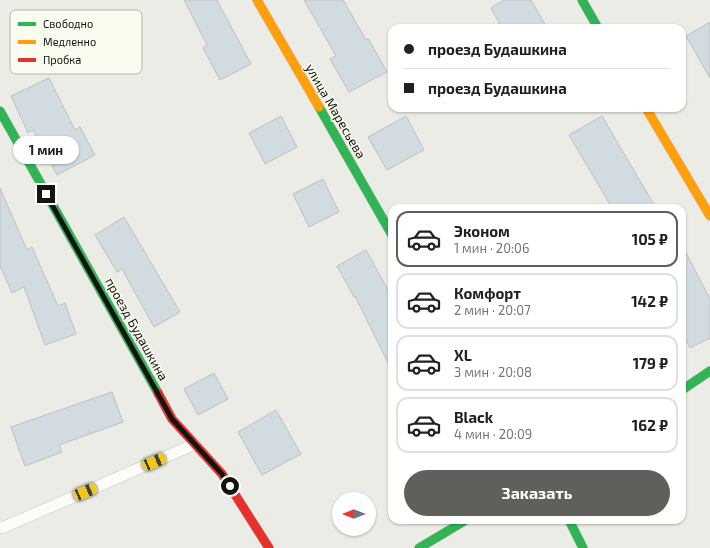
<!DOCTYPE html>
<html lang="ru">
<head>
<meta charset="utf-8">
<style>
  body { margin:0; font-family:"Exo 2",sans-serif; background:#f6f6f6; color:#202124; height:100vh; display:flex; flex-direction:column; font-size:15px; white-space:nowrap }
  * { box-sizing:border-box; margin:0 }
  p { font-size:13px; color:#757577 }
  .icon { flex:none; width:22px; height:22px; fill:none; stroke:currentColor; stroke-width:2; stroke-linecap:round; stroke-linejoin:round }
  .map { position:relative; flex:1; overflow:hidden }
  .drawer { position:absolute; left:388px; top:204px; width:298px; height:320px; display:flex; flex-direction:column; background:#fff; border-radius:12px; box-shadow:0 1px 3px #0004 }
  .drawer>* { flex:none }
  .hud { position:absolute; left:388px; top:24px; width:298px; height:88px; border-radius:12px; box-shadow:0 1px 3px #0004; display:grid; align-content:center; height:88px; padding:0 16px; background:#fff }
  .needle { width:26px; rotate:270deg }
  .tools { position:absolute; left:332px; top:492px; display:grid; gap:8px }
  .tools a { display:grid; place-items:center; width:44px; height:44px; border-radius:50%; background:#fff; box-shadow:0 1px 3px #0004; font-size:20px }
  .end { position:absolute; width:18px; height:18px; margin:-9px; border:5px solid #141511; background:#fff; box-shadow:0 0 0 2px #fff }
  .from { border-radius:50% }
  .bubble { position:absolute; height:28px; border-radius:14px; background:#fff; box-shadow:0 1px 3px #0004; font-size:13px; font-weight:700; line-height:28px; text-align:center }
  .car { position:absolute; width:12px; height:24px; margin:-12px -6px; border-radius:5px; box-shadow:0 0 3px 1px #0007; background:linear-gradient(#f5c518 24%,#345 0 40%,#f5c518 0 76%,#345 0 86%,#f5c518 0) }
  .hud b { display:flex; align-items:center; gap:14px; height:38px; font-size:15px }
  .hud b+b { border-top:1px solid #e0e0e0 }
  .hud i { width:10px; height:10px; background:#202124 }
  ul { padding:7px 0 0; list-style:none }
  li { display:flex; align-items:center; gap:12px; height:56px; margin:0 8px 6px; padding:0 8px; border:2px solid #e0e0e0; border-radius:12px }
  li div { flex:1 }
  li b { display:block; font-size:15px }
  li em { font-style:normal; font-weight:700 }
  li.on { border-color:#5f605c }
  li>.icon { width:36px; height:36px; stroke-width:1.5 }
  .cta { display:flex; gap:8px; margin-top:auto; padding:8px 16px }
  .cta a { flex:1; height:46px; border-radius:24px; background:#5f605c; color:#fff; font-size:16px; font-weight:700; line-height:46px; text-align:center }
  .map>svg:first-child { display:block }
  .building { fill:#d2dbdf; stroke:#bec1bf }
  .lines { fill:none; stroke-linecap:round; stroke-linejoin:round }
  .lane-casing { stroke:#c8c8c4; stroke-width:12 }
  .fast-casing { stroke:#c8c8c4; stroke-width:10 }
  .slow-casing { stroke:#c8c8c4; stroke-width:10 }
  .jam-casing { stroke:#c8c8c4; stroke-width:10 }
  .lane { stroke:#fcfcfb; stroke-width:11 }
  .fast { stroke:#30b455; stroke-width:9 }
  .slow { stroke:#ff9f0a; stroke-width:9 }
  .jam { stroke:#e5322d; stroke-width:9 }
  .route { stroke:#141511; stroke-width:5 }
  .labels { text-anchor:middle; stroke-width:3; stroke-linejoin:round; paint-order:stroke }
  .street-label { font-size:13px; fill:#141511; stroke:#fbfcf0 }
  .key { fill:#fbfcf0; stroke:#b6b7ad; stroke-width:1 }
  .key-label { font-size:11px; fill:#141511 }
</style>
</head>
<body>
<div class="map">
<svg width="710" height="548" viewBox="0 0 710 548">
  <rect width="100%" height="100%" fill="#ebece6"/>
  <path class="building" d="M184,0H217L251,64L220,80L203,48L207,45Z
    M304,0H343L366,40L368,38L387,72L349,92L330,59L336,56Z
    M504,0H531L547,28H502L491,8Z
    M710,22V78L686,36Z
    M49,78L75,130L80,127L95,155L57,175L33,130L28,133L11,96Z
    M281,116L297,147L265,164L249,133Z
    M406,116L424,150L387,170L368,137Z
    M602,116L656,208H612L569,135Z
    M323,179L339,212L309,227L293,194Z
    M0,188L27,250L32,247L58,306L65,303L76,334L45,345L24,287L12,293L0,266Z
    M124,217L180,312L154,327L122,269L117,272L95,235Z
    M682,245L710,299V338L690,348L682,332Z
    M366,250L392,297V371L355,296L354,297L337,266Z
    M214,373L228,399L198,415L184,389Z
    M112,392L123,422L59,445L62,452L25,466L11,427Z
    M276,410L301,454L262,475L238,432Z"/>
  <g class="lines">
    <g class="lane-casing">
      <path id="lane" d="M2,528L195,444"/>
    </g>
    <g class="fast-casing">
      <path id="fast" d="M582,0L598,28
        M319,107L392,235
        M0,111L158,393
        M682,390L710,371
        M569,520L583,548
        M419,548L466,520"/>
    </g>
    <g class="slow-casing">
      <path id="slow" d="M257,0L319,107
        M646,108L710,216"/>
    </g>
    <g class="jam-casing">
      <path id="jam" d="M158,393L172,419L222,474L269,548"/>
    </g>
    <use href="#lane" class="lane"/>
    <use href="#fast" class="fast"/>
    <use href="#slow" class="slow"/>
    <use href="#jam" class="jam"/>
  </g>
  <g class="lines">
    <path class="route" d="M46,194L172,419L222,474L230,486"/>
  </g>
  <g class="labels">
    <g class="street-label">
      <text transform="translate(336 111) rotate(60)" y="5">улица Маресьева</text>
      <text transform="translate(137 329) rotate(61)" y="5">проезд Будашкина</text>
    </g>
  </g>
  <rect x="10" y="10" width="132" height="64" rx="6" class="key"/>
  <rect x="18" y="22" width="18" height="4" fill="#30b455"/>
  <rect x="18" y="40" width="18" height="4" fill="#ff9f0a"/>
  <rect x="18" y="58" width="18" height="4" fill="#e5322d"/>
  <g class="key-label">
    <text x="43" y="28">Свободно</text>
    <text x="43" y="46">Медленно</text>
    <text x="43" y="64">Пробка</text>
  </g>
</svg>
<div class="tools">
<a><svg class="needle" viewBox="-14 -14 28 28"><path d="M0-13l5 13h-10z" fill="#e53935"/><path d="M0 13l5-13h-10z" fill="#757577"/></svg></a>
</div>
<i class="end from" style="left:230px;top:486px"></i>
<i class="end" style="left:46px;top:194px"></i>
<div class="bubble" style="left:13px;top:136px;width:66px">1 мин</div>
<i class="car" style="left:154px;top:462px;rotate:67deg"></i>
<i class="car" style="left:85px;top:492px;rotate:67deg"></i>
<div class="hud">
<b><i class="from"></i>проезд Будашкина</b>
<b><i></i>проезд Будашкина</b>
</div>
<section class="drawer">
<ul>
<li class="on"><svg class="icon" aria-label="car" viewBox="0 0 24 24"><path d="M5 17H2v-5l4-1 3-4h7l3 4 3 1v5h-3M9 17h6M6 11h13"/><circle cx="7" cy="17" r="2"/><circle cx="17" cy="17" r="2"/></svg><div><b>Эконом</b><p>1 мин · 20:06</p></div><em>105 ₽</em></li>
<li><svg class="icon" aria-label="car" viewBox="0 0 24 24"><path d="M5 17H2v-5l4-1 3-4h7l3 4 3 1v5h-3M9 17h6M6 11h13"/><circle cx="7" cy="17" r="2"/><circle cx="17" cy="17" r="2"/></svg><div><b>Комфорт</b><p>2 мин · 20:07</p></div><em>142 ₽</em></li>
<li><svg class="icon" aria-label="car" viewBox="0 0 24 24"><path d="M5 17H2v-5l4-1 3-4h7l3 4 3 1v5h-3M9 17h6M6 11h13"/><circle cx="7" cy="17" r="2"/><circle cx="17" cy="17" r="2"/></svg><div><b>XL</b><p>3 мин · 20:08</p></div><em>179 ₽</em></li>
<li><svg class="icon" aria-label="car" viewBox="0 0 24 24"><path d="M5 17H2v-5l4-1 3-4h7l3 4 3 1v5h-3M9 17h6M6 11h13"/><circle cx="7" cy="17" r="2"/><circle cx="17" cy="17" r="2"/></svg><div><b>Black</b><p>4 мин · 20:09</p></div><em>162 ₽</em></li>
</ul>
<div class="cta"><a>Заказать</a></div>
</section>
</div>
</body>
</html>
